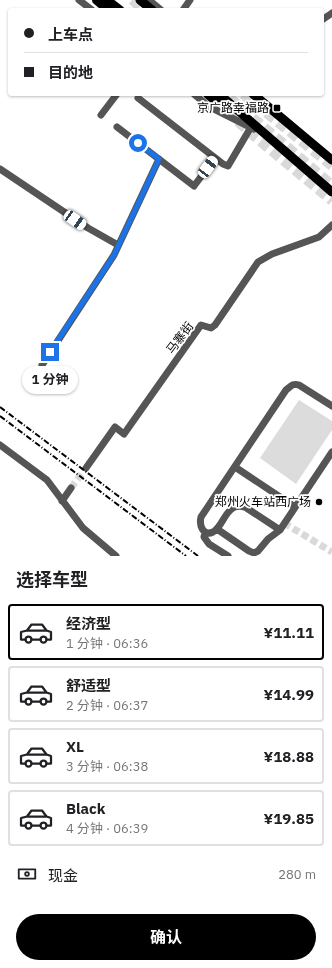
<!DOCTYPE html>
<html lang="zh">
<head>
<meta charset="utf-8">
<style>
  body { margin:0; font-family:"IBM Plex Sans","Noto Sans SC",sans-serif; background:#f6f6f6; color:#202124; height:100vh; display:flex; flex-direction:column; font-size:15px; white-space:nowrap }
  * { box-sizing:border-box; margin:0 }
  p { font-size:13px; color:#757577 }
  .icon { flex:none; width:22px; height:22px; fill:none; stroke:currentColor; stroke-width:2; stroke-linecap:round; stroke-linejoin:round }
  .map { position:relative; height:556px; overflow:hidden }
  .drawer { display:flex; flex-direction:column; background:#fff; flex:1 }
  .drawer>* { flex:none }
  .guide { position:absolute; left:8px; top:8px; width:316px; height:88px; border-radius:4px; box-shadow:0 1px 3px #0004; display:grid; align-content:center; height:88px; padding:0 16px; background:#fff }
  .end { position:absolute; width:18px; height:18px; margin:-9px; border:5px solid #1a73e8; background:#fff; box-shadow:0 0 0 2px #fff }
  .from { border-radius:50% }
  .bubble { position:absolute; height:28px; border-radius:14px; background:#fff; box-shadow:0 1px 3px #0004; font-size:13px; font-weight:700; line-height:28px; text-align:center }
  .car { position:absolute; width:12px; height:24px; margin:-12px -6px; border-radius:5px; box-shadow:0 0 3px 1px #0007; background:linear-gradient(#fff 24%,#345 0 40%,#fff 0 76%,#345 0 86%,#fff 0) }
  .guide b { display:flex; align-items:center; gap:14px; height:38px; font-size:15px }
  .guide b+b { border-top:1px solid #e0e0e0 }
  .guide i { width:10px; height:10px; background:#202124 }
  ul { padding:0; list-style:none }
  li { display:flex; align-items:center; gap:12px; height:56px; margin:0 8px 6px; padding:0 8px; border:2px solid #e0e0e0; border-radius:4px }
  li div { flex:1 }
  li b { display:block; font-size:15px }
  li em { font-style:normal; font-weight:700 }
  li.current { border-color:#000 }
  li>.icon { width:36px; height:36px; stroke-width:1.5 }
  h2 { padding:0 16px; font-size:18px; line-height:48px }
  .pay { display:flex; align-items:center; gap:10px; height:44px; padding:0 16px; font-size:15px }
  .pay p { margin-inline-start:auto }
  .button { display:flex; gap:8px; margin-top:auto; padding:8px 16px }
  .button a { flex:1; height:46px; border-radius:24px; background:#000; color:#fff; font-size:16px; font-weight:700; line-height:46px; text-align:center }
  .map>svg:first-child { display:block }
  .green { fill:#dcdcdc }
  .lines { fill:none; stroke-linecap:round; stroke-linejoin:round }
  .minor-tunnel { stroke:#d9d9d9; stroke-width:7; stroke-dasharray:7 3.5; stroke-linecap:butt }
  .highway-tunnel { stroke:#d9d9d9; stroke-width:10; stroke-dasharray:10 5; stroke-linecap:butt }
  .minor { stroke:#555; stroke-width:7 }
  .major { stroke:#000; stroke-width:9 }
  .highway { stroke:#000; stroke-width:10 }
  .rail { stroke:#000; stroke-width:2; stroke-dasharray:6 2 1 2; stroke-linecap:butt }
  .route { stroke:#1a73e8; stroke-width:5 }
  .poi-dot { fill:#000; stroke:#fff; stroke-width:1.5 }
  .labels { text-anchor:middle; stroke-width:3.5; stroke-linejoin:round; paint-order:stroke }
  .poi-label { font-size:12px; fill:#000; stroke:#fff; text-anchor:end }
  .street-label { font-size:12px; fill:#000; stroke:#fff }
</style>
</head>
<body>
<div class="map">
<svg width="332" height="556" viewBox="0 0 332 556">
  <rect width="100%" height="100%" fill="#fff"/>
  <path class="green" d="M299,400L332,421V430L296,484L260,458Z"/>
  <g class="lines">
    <path class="minor-tunnel" d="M71,488L86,468
      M284,523L332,552"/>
    <path class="highway-tunnel" d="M132,0L144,10
      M243,94L332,166
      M230,98L332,185
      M216,101L249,132L332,201"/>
    <path class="minor" d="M79,0L92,10
      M149,0L161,10
      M183,10L190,0
      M322,20L332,13
      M194,94L208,106L254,129
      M138,98L223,164L228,166L251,127
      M101,115L117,94
      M117,127L194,186L215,158
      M0,169L88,228L118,245
      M42,365L114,255L159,159
      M0,445L47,480L83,528L116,556
      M235,467L295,507
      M86,468L115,427L124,434L201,325L211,328L215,325L258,262L272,254L319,237L332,225
      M62,501L71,488
      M217,529L249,551L254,553L258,551L268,539L280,530L332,452
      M280,530L245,507C241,506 237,505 233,508C224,513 222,527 213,532C203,537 199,525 201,517L286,390C291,386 293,383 299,385L332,406
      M205,532L204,537L209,544L228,556"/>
    <path class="major" d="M107,0L120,10
      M140,0L152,10
      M219,94L332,192
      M253,94L332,160"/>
    <path class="highway" d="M97,0L109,10
      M208,94L216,101"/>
    <path class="rail" d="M0,407L198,556
      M0,416L186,556"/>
  </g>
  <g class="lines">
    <path class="route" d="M50,352L114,255L159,159L138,143"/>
  </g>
  <g class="poi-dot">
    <rect x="273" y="104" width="8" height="8" rx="2"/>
    <circle cx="319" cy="502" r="4"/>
  </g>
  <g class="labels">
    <g class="poi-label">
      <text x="269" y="112">京广路幸福路</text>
      <text x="311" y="506">郑州火车站西广场</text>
    </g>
    <g class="street-label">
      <text transform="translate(180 338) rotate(-53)" y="4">马寨街</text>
    </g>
  </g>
</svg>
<i class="end from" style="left:138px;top:143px"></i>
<i class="end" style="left:50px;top:352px"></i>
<div class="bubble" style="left:22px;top:366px;width:56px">1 分钟</div>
<i class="car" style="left:208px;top:167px;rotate:37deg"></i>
<i class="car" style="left:75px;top:220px;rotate:124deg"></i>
<div class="guide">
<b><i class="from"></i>上车点</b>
<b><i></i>目的地</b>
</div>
</div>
<section class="drawer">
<h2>选择车型</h2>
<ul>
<li class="current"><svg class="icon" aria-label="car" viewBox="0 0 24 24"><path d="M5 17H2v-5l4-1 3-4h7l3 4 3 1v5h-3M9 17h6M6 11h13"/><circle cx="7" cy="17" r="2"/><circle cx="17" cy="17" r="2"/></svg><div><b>经济型</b><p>1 分钟 · 06:36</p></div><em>¥11.11</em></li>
<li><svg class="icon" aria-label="car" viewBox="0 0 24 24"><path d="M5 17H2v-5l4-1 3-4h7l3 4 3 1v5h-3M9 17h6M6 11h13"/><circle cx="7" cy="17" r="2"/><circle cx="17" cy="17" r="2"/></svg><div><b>舒适型</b><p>2 分钟 · 06:37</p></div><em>¥14.99</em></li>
<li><svg class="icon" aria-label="car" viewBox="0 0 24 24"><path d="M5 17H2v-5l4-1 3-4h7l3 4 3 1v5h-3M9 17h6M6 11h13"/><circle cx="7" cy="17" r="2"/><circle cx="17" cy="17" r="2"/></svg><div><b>XL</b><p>3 分钟 · 06:38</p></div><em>¥18.88</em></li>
<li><svg class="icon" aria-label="car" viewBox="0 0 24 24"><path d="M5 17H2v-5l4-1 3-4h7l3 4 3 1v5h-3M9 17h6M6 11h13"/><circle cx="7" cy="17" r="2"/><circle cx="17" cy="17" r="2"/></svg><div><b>Black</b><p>4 分钟 · 06:39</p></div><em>¥19.85</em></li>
</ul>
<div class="pay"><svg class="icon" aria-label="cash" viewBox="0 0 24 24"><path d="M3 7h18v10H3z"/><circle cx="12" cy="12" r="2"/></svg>现金<p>280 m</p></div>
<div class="button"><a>确认</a></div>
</section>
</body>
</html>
